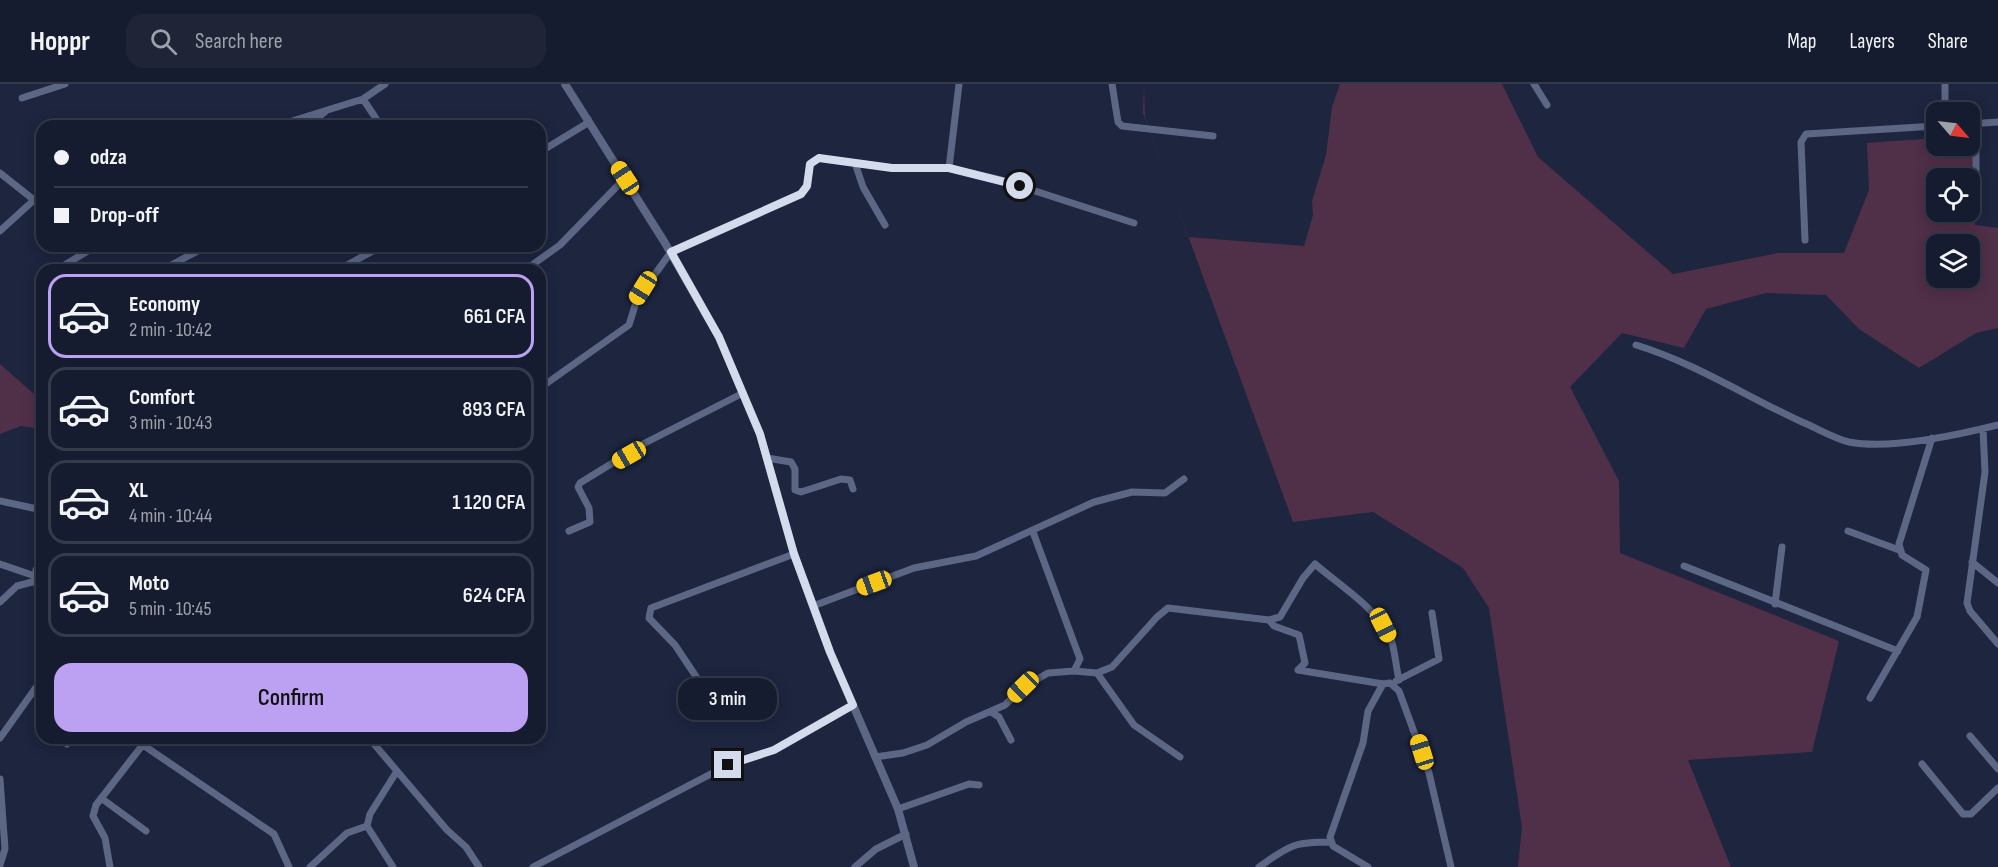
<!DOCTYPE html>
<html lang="en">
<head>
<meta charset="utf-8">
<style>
  body { margin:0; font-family:"Sofia Sans Condensed",sans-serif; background:#1f2537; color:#f1f3f6; height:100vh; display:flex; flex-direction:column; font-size:22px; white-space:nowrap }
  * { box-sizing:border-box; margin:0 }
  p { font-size:20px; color:#9ea1aa }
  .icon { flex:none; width:33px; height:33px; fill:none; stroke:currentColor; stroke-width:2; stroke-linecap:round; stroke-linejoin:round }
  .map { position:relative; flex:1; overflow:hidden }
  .drawer { position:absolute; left:36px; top:180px; width:510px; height:480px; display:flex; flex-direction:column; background:#161c2f; border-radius:18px; box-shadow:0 3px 15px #0003,0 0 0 2px #353a4b }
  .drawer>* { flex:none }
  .banner { position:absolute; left:36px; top:36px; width:510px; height:132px; border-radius:18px; box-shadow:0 3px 15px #0003,0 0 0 2px #353a4b; display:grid; align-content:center; height:132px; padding:0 18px; background:#161c2f }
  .needle { width:39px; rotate:118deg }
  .buttons { position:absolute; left:1926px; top:18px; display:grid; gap:12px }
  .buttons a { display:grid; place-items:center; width:54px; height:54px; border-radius:12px; background:#161c2f; box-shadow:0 3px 15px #0003,0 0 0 2px #353a4b; font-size:30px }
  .end { position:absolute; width:27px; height:27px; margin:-14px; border:8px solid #d4dbec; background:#111; box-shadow:0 0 0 3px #111 }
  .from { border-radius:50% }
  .bubble { position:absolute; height:42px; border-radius:18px; background:#161c2f; box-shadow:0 3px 15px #0003,0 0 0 2px #353a4b; font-size:20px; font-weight:600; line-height:42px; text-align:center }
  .car { position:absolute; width:18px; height:36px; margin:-18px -9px; border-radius:8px; box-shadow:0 0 4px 2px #0007; background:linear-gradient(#f5c518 24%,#345 0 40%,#f5c518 0 76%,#345 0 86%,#f5c518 0) }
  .banner b { display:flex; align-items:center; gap:21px; height:57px; font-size:22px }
  .banner b+b { border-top:2px solid #353a4b }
  .banner i { width:15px; height:15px; background:#f1f3f6 }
  ul { padding:10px 0 0; list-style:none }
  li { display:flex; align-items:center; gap:18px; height:84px; margin:0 12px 9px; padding:0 6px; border:3px solid #353a4b; border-radius:18px }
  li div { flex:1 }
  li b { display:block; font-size:22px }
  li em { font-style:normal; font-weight:600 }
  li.selected { border-color:#bca0f2 }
  li>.icon { width:54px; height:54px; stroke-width:1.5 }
  .button { display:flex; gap:12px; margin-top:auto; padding:12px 18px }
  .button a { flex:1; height:69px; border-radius:18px; background:#bca0f2; color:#111; font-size:24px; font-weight:600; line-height:69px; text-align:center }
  header { display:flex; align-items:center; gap:36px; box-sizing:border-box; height:84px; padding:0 30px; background:#161c2f; border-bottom:2px solid #353a4b }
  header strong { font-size:28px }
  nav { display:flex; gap:33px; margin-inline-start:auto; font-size:21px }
  .search { width:420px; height:54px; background:#1f2537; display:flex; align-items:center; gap:15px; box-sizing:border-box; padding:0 21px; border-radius:18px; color:#9ea1aa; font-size:22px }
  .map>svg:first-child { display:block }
  .green { fill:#502f49; fill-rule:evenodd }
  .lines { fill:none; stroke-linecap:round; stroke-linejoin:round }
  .minor { stroke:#5c6785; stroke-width:7 }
  .tertiary { stroke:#5c6785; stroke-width:8 }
  .route { stroke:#d4dbec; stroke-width:8 }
</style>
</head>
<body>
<header>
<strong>Hoppr</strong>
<div class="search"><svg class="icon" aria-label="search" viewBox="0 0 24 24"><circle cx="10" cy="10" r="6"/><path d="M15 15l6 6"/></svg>Search here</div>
<nav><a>Map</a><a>Layers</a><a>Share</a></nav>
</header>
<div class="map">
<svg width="1998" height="783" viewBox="0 0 1998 783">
  <rect width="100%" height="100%" fill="#1d253f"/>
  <path class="green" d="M1144,0L1145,33L1188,153L1304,162L1313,131L1312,117L1326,71L1332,23L1340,0H1502L1538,73L1673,190L1778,169H1844L1869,106L1867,59L1936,54V62H1970V52L1974,51L1975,141L1998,144V244L1976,249L1919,284L1859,245L1826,211L1766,209L1706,225L1684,264L1622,249L1570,303L1619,397L1620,469L1839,557L1812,668L1688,676L1731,783H1518L1522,743L1489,524L1463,484L1373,428L1293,438L1143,29ZM1936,94H1970V128H1936ZM1936,160H1970V194H1936Z
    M0,280L42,317V345L21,342L0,350Z"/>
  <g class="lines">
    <path class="minor" d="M1112,0L1118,38L1122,42L1213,52
      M1534,0L1547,21
      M1945,0V28
      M22,14L65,0
      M363,15L381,42
      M1970,40L1998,38
      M1976,40V101
      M276,42L363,15L385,0
      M306,42L325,28
      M540,68L586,40L588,35
      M855,79L863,103L885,141
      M949,84L959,0
      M0,89L34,116L42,115
      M0,147L34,116
      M1805,156L1801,58L1806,50L1936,42
      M63,182L96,162
      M162,186L207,162
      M338,186L382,162
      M525,186L560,161L625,94
      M1636,261C1695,279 1747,313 1802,338C1817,344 1833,354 1849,358C1889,366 1958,351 1998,341
      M540,304L629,241L637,215L671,168L801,110L807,102L810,80L819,74L892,84H949L1001,96L1134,139
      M1983,345L1985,388L1967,519L1970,527L1998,560
      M767,374L791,378L795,385V406L801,408L841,395L850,396L853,405
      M0,417L42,426
      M569,447L590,438L589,424L578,403L580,399L645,359L743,309
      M1848,447L1899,466
      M1033,448L1080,575L1074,587
      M42,477L36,486L37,501L42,505
      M1972,478L1998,499
      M0,480L35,492
      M1684,482L1898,567
      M0,518L17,502L36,497
      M1775,520L1782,463
      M813,522L914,484L976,472L1094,418L1132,408L1165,409L1184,395
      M1269,536L1280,533L1303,494L1315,480C1339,501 1379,526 1391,555C1395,567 1396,583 1399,596
      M1298,586L1383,600L1390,599L1399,607L1429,689L1451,783
      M1097,589L1134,641L1180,673
      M1396,597L1439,575L1432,529
      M701,600L675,561L649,534L651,524L794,470
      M1870,614L1917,533L1926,486L1902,471L1899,460L1932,354
      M991,628L999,633L1011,656
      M1970,652L1998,685
      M0,654L42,595
      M369,654L447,746L466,763L479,783
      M67,660L71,654
      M143,661L274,750L289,783
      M875,673L903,669L927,661L966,638L1005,621L1023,603L1048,589L1074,587L1097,589L1112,583L1157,533L1168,524L1269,536L1274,542L1299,551L1305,579L1298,586
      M1922,680L1963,730H1971L1998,704
      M0,695L5,765L0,781
      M101,714L146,747
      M898,725L969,700L979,701
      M367,742L393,783
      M110,783L105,754L93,732L96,721L148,654
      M310,783L347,749L367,742L370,730L397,687
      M533,783L728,681L774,666L853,621
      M855,783L876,765L906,750
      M1259,783C1289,762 1292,758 1330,758
      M1368,783L1333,762L1330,753L1363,659L1368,627L1383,600"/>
    <path class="tertiary" d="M565,0L665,159L719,253L760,350L794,470L830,568L898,725L914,783"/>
  </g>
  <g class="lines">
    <path class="route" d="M728,681L774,666L853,621L830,568L794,470L760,350L719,253L671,168L801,110L807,102L810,80L819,74L892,84H949L1020,102"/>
  </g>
</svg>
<div class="buttons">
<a><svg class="needle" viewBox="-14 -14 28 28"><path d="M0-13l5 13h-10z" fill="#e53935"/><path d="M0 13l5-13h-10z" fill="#9ea1aa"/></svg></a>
<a><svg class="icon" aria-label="locate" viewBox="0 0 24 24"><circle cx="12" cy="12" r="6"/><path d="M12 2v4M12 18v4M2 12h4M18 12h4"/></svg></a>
<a><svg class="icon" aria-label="layers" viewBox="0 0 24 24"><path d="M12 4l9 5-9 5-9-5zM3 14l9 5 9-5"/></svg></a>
</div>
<i class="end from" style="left:1020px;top:102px"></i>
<i class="end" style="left:728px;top:681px"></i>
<div class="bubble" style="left:678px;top:594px;width:99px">3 min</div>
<i class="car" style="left:625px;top:94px;rotate:327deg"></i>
<i class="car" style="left:643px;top:204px;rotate:212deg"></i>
<i class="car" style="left:629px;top:371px;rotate:240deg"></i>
<i class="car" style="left:874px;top:499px;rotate:250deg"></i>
<i class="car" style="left:1383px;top:541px;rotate:153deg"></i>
<i class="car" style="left:1023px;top:603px;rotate:226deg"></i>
<i class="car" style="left:1422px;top:668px;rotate:343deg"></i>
<div class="banner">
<b><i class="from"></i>odza</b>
<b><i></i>Drop-off</b>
</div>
<section class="drawer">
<ul>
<li class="selected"><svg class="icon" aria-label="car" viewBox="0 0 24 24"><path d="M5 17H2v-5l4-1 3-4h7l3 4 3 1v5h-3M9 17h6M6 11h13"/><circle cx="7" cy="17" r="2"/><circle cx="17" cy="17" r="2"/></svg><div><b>Economy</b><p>2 min · 10:42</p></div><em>661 CFA</em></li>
<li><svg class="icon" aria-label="car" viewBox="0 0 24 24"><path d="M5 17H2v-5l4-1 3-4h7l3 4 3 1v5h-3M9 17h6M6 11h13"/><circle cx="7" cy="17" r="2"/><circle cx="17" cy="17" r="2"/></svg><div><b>Comfort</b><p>3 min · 10:43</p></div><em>893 CFA</em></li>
<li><svg class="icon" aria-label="car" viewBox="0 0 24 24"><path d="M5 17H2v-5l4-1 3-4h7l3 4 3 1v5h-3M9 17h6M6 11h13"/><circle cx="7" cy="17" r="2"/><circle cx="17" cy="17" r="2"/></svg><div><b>XL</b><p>4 min · 10:44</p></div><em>1 120 CFA</em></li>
<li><svg class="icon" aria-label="car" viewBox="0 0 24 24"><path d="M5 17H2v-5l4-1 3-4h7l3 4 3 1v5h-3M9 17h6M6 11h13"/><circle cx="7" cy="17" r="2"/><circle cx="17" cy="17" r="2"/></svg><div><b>Moto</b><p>5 min · 10:45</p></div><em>624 CFA</em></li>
</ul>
<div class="button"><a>Confirm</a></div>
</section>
</div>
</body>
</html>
